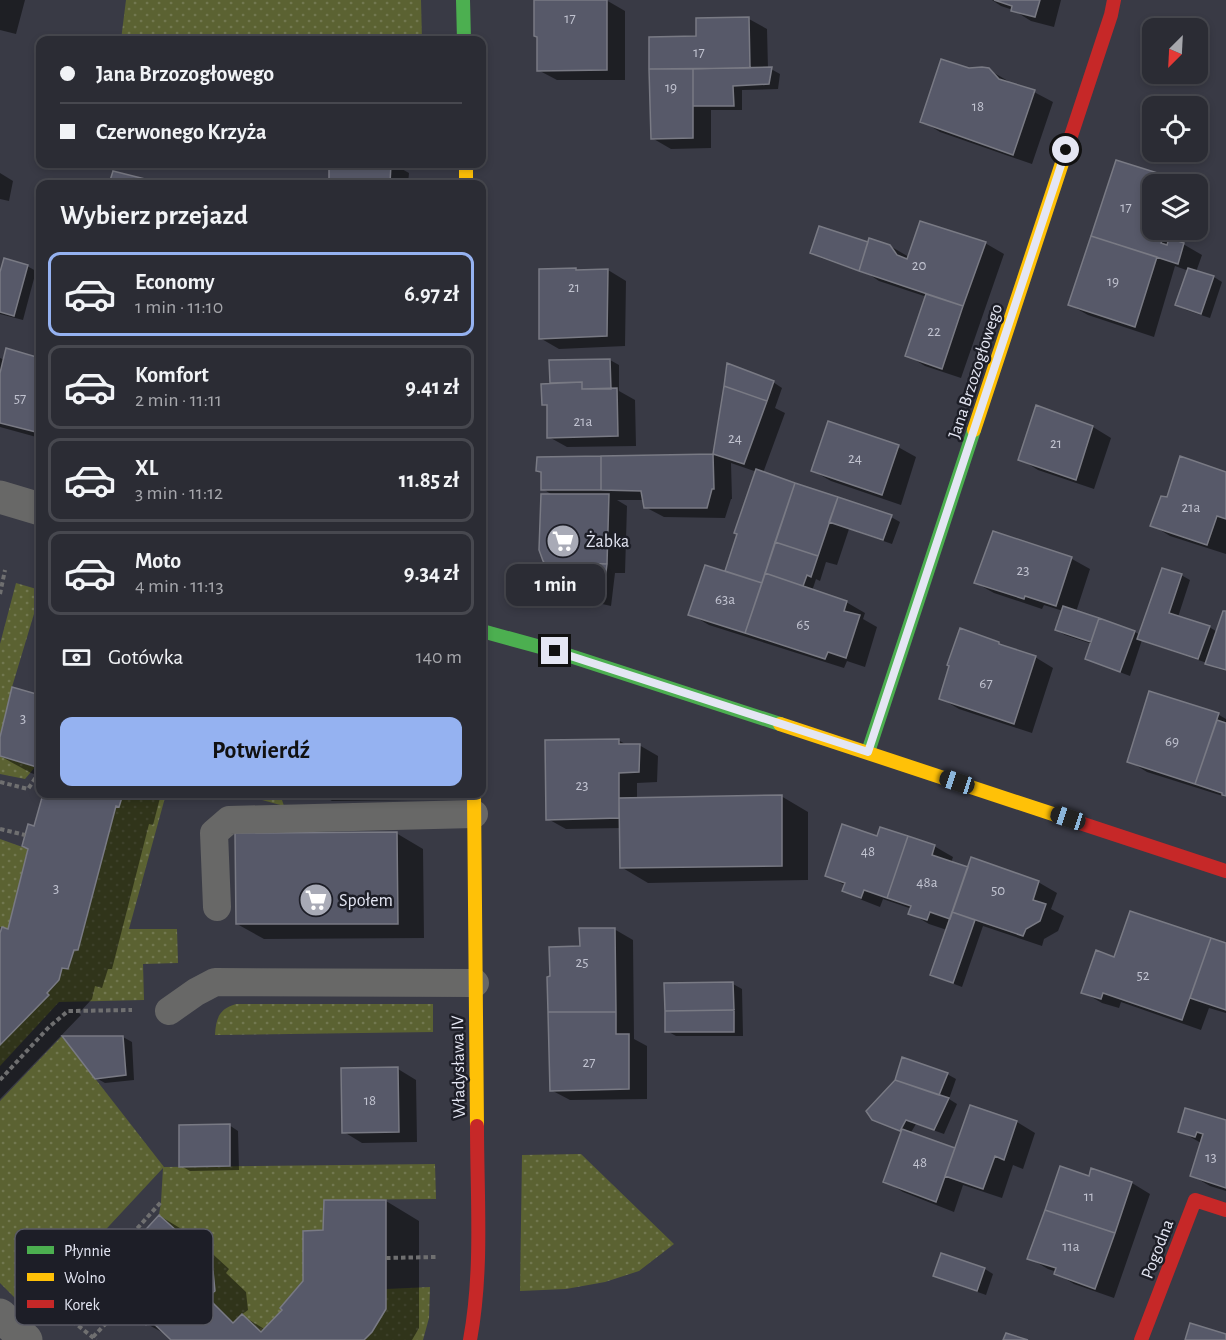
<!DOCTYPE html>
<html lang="pl">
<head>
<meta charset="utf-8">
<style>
  body { margin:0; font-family:"Alegreya Sans",sans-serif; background:#373840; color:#f1f3f6; height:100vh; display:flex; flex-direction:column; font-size:22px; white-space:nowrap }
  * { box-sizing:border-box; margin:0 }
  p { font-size:20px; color:#a6a7ac }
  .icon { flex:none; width:33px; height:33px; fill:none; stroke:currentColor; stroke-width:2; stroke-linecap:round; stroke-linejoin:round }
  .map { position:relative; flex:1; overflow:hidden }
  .panel { position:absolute; left:36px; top:180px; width:450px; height:618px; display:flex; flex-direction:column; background:#2b2c34; border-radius:12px; box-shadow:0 3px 9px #0003,0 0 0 2px #47484f }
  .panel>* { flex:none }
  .banner { position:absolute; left:36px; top:36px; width:450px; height:132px; border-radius:12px; box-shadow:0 3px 9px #0003,0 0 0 2px #47484f; display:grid; align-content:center; height:132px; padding:0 24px; background:#2b2c34 }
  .needle { width:39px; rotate:204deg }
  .buttons { position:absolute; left:1142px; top:18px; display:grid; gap:12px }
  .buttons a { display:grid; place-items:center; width:66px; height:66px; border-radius:12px; background:#2b2c34; box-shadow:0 3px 9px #0003,0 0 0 2px #47484f; font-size:30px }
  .end { position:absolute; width:27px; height:27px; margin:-14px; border:8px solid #e4e6f3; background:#111; box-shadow:0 0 0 3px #111 }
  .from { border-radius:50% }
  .bubble { position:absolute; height:42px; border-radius:12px; background:#2b2c34; box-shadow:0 3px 9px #0003,0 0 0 2px #47484f; font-size:20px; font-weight:700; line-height:42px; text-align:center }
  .car { position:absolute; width:18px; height:36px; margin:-18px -9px; border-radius:8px; box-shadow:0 0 4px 2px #0007; background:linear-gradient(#222 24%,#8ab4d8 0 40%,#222 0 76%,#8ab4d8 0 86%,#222 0) }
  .banner b { display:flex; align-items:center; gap:21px; height:57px; font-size:22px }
  .banner b+b { border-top:2px solid #47484f }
  .banner i { width:15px; height:15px; background:#f1f3f6 }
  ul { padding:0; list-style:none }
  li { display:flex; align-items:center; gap:18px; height:84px; margin:0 12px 9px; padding:0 12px; border:3px solid #47484f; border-radius:12px }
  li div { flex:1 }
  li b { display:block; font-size:22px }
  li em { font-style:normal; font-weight:700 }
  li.current { border-color:#95b2f1 }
  li>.icon { width:54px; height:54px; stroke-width:1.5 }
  h2 { padding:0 24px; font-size:27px; line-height:72px }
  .pay { display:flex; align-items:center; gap:15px; height:66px; padding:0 24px; font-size:22px }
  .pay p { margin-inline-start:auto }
  .action { display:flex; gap:12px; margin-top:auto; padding:12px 24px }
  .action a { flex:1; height:69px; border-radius:12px; background:#95b2f1; color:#111; font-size:24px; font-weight:700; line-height:69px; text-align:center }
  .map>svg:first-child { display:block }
  .grass { fill:url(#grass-dots) }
  .shadow { fill:#0007 }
  .building { fill:#575969; stroke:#797a84; stroke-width:1.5 }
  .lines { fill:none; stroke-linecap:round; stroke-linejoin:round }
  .path { stroke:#6f6f70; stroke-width:4; stroke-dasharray:4.5 3; stroke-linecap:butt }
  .lane { stroke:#686867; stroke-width:28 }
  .street { stroke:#686867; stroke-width:33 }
  .fast { stroke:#4caf50; stroke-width:14 }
  .slow { stroke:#ffc107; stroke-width:14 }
  .jam { stroke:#c62828; stroke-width:14 }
  .route { stroke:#e4e6f3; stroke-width:8 }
  .labels { text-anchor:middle; stroke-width:5; stroke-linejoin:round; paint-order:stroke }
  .number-label { font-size:15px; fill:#c1c3d0 }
  .street-label { font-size:18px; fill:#e4e6f3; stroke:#1d1e27 }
  .poi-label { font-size:18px; fill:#e4e6f3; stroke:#1d1e27; text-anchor:start }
  .key { fill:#1d1e27; stroke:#595a64; stroke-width:1.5 }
  .key-label { font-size:16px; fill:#e4e6f3 }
</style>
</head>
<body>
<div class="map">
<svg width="1226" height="1340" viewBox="0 0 1226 1340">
  <defs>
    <pattern id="grass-dots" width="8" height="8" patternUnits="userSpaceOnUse" patternTransform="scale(1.5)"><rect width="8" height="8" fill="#5b6232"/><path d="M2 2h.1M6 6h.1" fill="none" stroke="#727850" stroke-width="1.8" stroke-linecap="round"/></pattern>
  </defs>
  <rect width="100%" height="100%" fill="#393a45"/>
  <path class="grass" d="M126,0H421L422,40H121Z
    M16,583L40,590V594L12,687L0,737V644Z
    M0,756L35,767L25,779L0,774Z
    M123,794H166L129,929H177L178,963L143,964L144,1000L59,1002L0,1066V1045L48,995L47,993L62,968L68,969L74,950H78L116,806L119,807Z
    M241,794H280L284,806Z
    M0,839L28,849L8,929L0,927Z
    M236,1004H433V1032L215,1035C216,1018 219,1009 236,1004Z
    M62,1036L164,1167L435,1164L436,1199L324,1200L323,1230L303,1231V1281L280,1308L282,1310L261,1332L233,1323L207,1297L215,1290L213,1271L193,1252L196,1248L159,1215L161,1202L163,1168L29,1312L0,1283V1101Z
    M581,1154L674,1244L639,1271L605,1282L566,1289L520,1291L522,1155Z
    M430,1287L429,1318L423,1340H364L372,1332L386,1309V1289Z"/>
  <path class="shadow" d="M0,0H25L16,34L0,30Z
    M606,0L625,11V80H557L538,70Z
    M992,0H1061L1054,27L1031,21L1013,10L1001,6Z
    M749,19L767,29L768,69H771L780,74L778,89L742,90V110H711V148L671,149L652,138L651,38H698Z
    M969,69L989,70L1008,81L1011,84L1034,92L1053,102L1032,164L940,132L922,121Z
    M1117,162L1185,184H1152V230H1188L1183,244L1202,255L1196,272L1214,277L1222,282L1210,318L1186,310L1177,305L1189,271L1175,266L1154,337L1088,315L1070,305Z
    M331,164H393L409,173L408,184H330Z
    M0,173L13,181L9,201L0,199Z
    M114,173L159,184H111Z
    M1197,191L1200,193L1197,203Z
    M985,243L1004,254L961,378L925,366L907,355L927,297L879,281L870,275L821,258L812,253L867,244L890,246L909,257Z
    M27,266L36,271L23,320L0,314V278Z
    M608,270L626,281L625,346L559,349L540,338Z
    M7,350L40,359V438L0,427V358L5,360Z
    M610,360L619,365V391L635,400L636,446L567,447L549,437V407L543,404L556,385L551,382Z
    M728,366L773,382L782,388L775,408L785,413L763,473L891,517L900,522L892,544L849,529L837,565L826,562L820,581L816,579L812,591L846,602L865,613L863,619L877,627L865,667L847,661L844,668L709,625L690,614L726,573L757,472L731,463L732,499H731L725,518L664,517L645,507L644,500H617L627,506L625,573H615L611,606L580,599L572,594L574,582L557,572L554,496L543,489V473L538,470V458L714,455Z
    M1037,407L1093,427L1111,438L1094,489L1038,470L1020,459Z
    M898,447L916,457L901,505L831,481L813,471Z
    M1226,473V554L1170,536L1152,525L1168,499Z
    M994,532L1072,559L1090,569L1076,612L1135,632L1140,635L1181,575L1190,580L1178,617L1209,627L1216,631L1226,613V671L1216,668L1207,663L1148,643L1142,640L1130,676L1096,663L1087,658L1092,644L1065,635L1056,630L1063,611L1044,605L1042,609L994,593L976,583Z
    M1005,648L1035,657L1053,668L1032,733L959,709L940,698Z
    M14,689L40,696V776L31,773L0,756V743Z
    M1150,693L1219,715L1226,719V797L1147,772L1129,761Z
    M618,740L627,745H639L658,756L657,782L637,783V799L781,796L808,812V880L648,883L621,867V828L566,829L548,819Z
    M44,794H161L153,825L149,824L112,969H108L102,988L95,986L92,999L79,1013L81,1015L0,1099V938L9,931Z
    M319,794H413V800L332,801Z
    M396,833L423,849L424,938L264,939L237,924Z
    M877,838L934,846L953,857L951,863L969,869L1038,882L1057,893L1051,909L1064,916L1058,931L1044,939L1042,946L983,926L962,987L941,979L932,974L947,930L929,924L910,913L912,909L883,899L880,907L862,900L844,890L846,886L827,875Z
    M1131,912L1226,943V1013L1209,1008L1201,1030L1121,1002L1119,1008L1102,1003L1083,992L1115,959Z
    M614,929L633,940L634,1039L647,1046V1099L570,1100L551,1090L581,948Z
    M733,984L742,989L743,1036H676L667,1031Z
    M123,1037L132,1042L134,1080L105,1083L96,1078Z
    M398,1069L416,1080L417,1142L362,1143L344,1132Z
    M947,1074L956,1079L949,1099L957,1104L944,1134L916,1124L910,1134L956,1150L971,1107L1017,1122L1035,1133L1023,1169L1013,1165L1002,1198L963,1185L954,1212L903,1192L885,1181L902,1132L873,1119Z
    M1226,1122V1191L1210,1186L1191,1175L1201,1143L1180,1131Z
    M229,1125L238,1131L239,1170L190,1171L181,1166Z
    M1092,1170L1132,1183L1150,1194L1114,1298L1074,1284L1056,1273L1057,1272L1048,1269L1029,1258L1090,1178Z
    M386,1201L419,1221V1328L412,1340H173L169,1336L147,1324L160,1216L193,1236L229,1269L226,1273L246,1292L248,1310L241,1315L266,1330L285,1310L305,1281L324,1231Z
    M985,1269L993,1274L986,1295L944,1280L935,1275Z"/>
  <path class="building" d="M534,0H607V70L537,71V37L534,36Z
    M994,0H1040L1035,17L1011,11L1012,6Z
    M749,17L750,68L649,69V37L696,36V18Z
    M941,59L969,68L982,67L989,68L999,79L1035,90L1013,155L920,122Z
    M772,67L769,84L733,86L734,106H693V69Z
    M649,69H693V138L651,139Z
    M1116,160L1183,181L1182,184H1152V230H1166L1161,243L1167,245L1169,238L1184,243L1178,264L1091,236Z
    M329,164H391L390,184H329Z
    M113,171L165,184H109Z
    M920,221L986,242L963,306L859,271L869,238L890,245L897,255L907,259Z
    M819,226L868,242L859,271L810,253Z
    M1091,236L1157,257L1135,327L1068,305Z
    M4,258L28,265L14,316L0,312V272Z
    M576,268V270L608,269L607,336L539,339V269Z
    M1188,268L1214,276L1201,314L1175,305Z
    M926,294L963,306L942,369L905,356Z
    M6,348L40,358V433L0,423V373Z
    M610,359L611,389H582V382L550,383L549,360Z
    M727,363L774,381L767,401L724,386Z
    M582,382V389L617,388L618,436L547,438V405H542L541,384Z
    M724,386L767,401L744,464L713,454Z
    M1036,405L1093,426L1076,480L1018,460Z
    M828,421L899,445L882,495L811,471Z
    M713,454L714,489H712L707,508H644L641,491L601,490V456Z
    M601,456V490H541V472L536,471L537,457Z
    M1180,456L1226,472V519L1217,516L1207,545L1150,526L1161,496L1167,497Z
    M756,469L795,483L762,583L725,571L737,534L734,533Z
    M795,483L838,497L818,556L775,542Z
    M541,494H609L607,564L576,563L572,578L556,573L547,567L543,561L539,550Z
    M838,497L892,515L883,540L829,522Z
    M993,531L1072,557L1056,606L1025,596L1024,599L974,583Z
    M775,542L818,556L811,577L807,575L803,586L765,573Z
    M576,563L607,564L602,602L570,595Z
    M705,565L762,583L745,633L688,615Z
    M1162,568L1182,574L1169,613L1210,626L1198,659L1137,639Z
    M765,573L847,601L844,611L860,615L846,658L828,652L825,659L745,633Z
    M1063,606L1099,618L1091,642L1055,630Z
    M1223,611H1226V670L1205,664Z
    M1099,618L1135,631L1120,672L1085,659Z
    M960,628L999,642V644L1036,656L1014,724L939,699L949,666L947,665Z
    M12,687L40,695V768L0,756V737Z
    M1149,691L1219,713L1195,784L1127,762Z
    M1217,720L1226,723V796L1222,795V793L1195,784Z
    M619,739V744H640L639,772L619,773V818L546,820L545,740Z
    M43,794H123L119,807L116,806L78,950H74L68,969L62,968L59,980L47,993L49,995L0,1045V933L2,927L8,929L28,849L22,846L28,824L34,826Z
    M782,795V866L620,868L619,798Z
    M842,824L877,836L880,827L908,836L887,898L864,890L861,898L842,891L845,883L825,876Z
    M397,832L398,924H236L235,833Z
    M908,836L935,845L932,855L968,867L950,919L930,912L927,920L908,914L911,906L887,898Z
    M971,857L1039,881L1033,900L1046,904L1040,921L1026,929L1023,936L952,912Z
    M1130,911L1211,938L1182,1020L1103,993L1101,999L1081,993L1096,950L1114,957Z
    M952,912L975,920L953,983L930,975Z
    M579,928H615L616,1012H548L547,977L550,976L549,947L580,946Z
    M1211,938L1226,943V1010L1190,998Z
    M733,982L734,1010L665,1011L664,983Z
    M734,1010V1032H665V1011Z
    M548,1012H616V1034H629V1089L550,1091Z
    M62,1036H123L126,1075L95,1079Z
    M902,1057L948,1073L939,1095L895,1080Z
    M398,1067L399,1132L342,1133L341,1068Z
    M895,1080L949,1098L934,1130L906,1120L900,1131L872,1120L866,1111Z
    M970,1105L1017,1121L1004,1160L995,1156L983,1189L945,1176Z
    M1185,1108L1226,1120V1188L1190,1176L1203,1134L1197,1132L1195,1137L1178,1132Z
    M230,1124V1166L179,1167V1125Z
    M902,1129L955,1148L936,1202L883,1182Z
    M1060,1166L1089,1176L1091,1168L1132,1182L1115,1233L1045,1210Z
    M324,1200H386V1309L372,1332L364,1340H171L151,1321L146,1325L117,1296L121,1291L105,1274L159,1215L196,1248L193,1252L213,1271L215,1291L207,1297L233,1323L242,1314L261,1332L282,1310L280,1308L303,1281V1231L323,1230Z
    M1045,1210L1115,1233L1095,1289L1054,1274L1056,1268L1027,1259Z
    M941,1253L985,1268L977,1291L933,1276Z
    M1190,1323L1226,1334V1340H1185Z
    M1006,1333L1028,1340H1003Z"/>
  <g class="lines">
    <path class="path" d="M0,594L5,570
      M0,782L28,789L40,771
      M0,829L25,835
      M0,1080L49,1027L68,1011L132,1010
      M386,1258L436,1257
      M55,1307L96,1340
      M62,1312L161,1202
      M93,1337L125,1303"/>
    <path class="lane" d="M217,907L214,833L229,820L474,814
      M169,1011L196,992L215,982L475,983"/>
    <path class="street" d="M0,497L40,509
      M0,1315L26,1340"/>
    <path class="fast" d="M463,0L464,40
      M482,631L555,651L780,724
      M868,752L974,430"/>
    <path class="slow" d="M466,164V184
      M974,430L1068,145
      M780,724L1068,819
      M474,794L477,1126"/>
    <path class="jam" d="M1068,145L1111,15L1114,0
      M1068,819L1226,871
      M470,1340C483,1270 477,1197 477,1126
      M1141,1340L1195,1200L1226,1210"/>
  </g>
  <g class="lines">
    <path class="route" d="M555,651L868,752L1066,150"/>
  </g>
  <defs>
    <g id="supermarket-disc" transform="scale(1.725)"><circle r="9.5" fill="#a8aab6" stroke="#1d1e27"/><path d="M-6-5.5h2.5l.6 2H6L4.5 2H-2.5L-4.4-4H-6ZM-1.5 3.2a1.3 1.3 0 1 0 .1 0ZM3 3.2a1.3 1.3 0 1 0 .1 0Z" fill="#fff"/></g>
  </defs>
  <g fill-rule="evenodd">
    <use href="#supermarket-disc" x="563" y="541"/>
    <use href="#supermarket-disc" x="316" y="900"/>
  </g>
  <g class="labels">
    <g class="number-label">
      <text x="570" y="23">17</text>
      <text x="699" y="57">17</text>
      <text x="671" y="92">19</text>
      <text x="978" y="111">18</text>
      <text x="1126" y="212">17</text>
      <text x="919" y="270">20</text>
      <text x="1113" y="286">19</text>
      <text x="574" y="292">21</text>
      <text x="934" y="336">22</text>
      <text x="20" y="403">57</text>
      <text x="583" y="426">21a</text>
      <text x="735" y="443">24</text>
      <text x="1056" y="448">21</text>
      <text x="855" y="463">24</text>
      <text x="1191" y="512">21a</text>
      <text x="1023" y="575">23</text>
      <text x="725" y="604">63a</text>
      <text x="803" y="629">65</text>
      <text x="986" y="688">67</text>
      <text x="23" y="723">3</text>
      <text x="1172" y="746">69</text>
      <text x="582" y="790">23</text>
      <text x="868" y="856">48</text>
      <text x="927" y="887">48a</text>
      <text x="56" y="893">3</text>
      <text x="998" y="895">50</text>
      <text x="582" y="967">25</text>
      <text x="1143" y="980">52</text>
      <text x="589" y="1067">27</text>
      <text x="370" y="1105">18</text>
      <text x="1211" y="1162">13</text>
      <text x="920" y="1167">48</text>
      <text x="1089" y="1201">11</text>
      <text x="1071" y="1251">11a</text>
    </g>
    <g class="street-label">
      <text transform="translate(975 371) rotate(-72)" y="6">Jana Brzozogłowego</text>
      <text transform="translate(458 1067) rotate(-91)" y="6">Władysława IV</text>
      <text transform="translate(1157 1249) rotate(-69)" y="6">Pogodna</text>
    </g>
    <g class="poi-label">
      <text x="586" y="547">Żabka</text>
      <text x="339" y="906">Społem</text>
    </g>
  </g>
  <rect x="15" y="1229" width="198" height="96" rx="9" class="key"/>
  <rect x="27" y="1246" width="27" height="8" fill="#4caf50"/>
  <rect x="27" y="1273" width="27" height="8" fill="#ffc107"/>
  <rect x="27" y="1300" width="27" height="8" fill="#c62828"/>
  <g class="key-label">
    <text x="64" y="1256">Płynnie</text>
    <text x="64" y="1283">Wolno</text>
    <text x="64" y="1310">Korek</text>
  </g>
</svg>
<div class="buttons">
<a><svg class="needle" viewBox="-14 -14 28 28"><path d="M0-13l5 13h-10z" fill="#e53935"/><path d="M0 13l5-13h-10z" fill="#a6a7ac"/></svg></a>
<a><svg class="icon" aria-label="locate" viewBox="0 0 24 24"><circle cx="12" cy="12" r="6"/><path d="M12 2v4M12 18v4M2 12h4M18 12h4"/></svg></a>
<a><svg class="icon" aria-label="layers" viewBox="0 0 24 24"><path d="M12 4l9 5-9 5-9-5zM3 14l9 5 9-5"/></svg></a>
</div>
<i class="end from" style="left:1066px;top:150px"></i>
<i class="end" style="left:555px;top:651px"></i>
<div class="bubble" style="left:506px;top:564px;width:99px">1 min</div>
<i class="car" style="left:957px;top:782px;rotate:288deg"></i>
<i class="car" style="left:1068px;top:818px;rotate:288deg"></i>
<div class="banner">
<b><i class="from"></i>Jana Brzozogłowego</b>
<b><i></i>Czerwonego Krzyża</b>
</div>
<section class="panel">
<h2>Wybierz przejazd</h2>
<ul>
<li class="current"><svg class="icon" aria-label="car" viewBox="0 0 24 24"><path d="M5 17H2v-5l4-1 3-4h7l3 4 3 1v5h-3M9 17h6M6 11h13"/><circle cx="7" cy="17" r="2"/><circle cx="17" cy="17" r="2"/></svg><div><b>Economy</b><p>1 min · 11:10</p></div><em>6.97 zł</em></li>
<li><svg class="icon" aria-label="car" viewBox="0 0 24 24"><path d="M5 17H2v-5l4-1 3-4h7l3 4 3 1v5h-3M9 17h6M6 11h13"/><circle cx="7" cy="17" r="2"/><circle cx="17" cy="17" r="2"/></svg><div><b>Komfort</b><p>2 min · 11:11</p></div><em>9.41 zł</em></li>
<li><svg class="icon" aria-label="car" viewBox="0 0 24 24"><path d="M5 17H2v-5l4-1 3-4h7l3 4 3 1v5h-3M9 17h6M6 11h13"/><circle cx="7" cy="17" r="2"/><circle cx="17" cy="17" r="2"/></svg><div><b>XL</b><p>3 min · 11:12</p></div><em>11.85 zł</em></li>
<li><svg class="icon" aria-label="car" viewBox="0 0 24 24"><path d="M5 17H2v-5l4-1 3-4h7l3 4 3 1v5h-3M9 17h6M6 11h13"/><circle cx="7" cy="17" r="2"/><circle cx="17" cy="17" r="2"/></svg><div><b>Moto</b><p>4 min · 11:13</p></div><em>9.34 zł</em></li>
</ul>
<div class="pay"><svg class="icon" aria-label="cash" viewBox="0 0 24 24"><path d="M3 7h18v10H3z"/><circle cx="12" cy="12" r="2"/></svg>Gotówka<p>140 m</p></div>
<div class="action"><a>Potwierdź</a></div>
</section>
</div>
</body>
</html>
